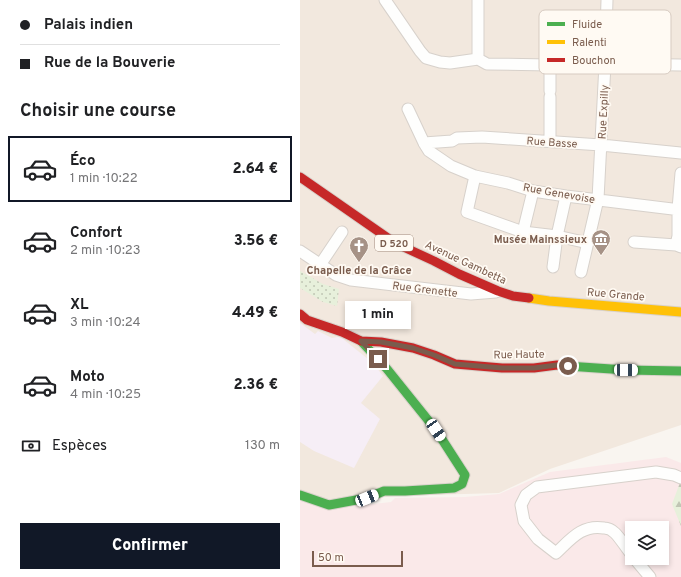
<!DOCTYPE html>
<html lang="fr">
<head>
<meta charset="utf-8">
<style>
  body { margin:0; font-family:Overpass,sans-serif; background:#f2f2f2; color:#202124; height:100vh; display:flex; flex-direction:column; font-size:15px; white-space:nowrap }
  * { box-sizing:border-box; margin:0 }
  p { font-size:13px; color:#757577 }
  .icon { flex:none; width:22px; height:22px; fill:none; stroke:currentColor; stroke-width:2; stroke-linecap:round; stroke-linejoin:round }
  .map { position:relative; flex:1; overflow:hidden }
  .side { display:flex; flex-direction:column; background:#fff; width:300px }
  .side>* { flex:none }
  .top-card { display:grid; align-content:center; height:88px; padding:0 20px; background:#fff }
  .buttons { position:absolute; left:325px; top:521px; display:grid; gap:8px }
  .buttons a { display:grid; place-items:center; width:44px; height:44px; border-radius:0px; background:#fff; box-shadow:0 2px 6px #0003; font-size:20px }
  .scale { position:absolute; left:12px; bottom:10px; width:91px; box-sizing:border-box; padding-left:4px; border:2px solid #7a5c4d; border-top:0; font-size:11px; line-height:14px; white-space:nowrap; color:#7a5c4d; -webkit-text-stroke:3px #fffaf3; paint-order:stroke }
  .end { position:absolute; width:18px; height:18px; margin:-9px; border:5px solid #7a5c4d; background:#fff; box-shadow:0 0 0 2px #fff }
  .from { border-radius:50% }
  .bubble { position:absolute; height:28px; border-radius:0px; background:#fff; box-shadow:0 2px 6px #0003; font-size:13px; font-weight:800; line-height:28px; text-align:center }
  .car { position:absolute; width:12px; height:24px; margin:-12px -6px; border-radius:5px; box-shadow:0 0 3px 1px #0007; background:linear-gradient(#fff 24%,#345 0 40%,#fff 0 76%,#345 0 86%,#fff 0) }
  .top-card b { display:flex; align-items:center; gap:14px; height:38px; font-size:15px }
  .top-card b+b { border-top:1px solid #e0e0e0 }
  .top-card i { width:10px; height:10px; background:#202124 }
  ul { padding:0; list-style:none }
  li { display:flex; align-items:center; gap:12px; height:66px; margin:0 8px 6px; padding:0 12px; border:2px solid transparent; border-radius:0px }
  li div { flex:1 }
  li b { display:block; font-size:15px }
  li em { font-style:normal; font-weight:800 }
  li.selected { border-color:#111827 }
  li>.icon { width:36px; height:36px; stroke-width:1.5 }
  h2 { padding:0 20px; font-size:18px; line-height:48px }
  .pay { display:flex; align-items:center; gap:10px; height:44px; padding:0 20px; font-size:15px }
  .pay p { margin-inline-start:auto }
  .action { display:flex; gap:8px; margin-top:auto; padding:8px 20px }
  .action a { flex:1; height:46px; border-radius:0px; background:#111827; color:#fff; font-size:16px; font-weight:800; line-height:46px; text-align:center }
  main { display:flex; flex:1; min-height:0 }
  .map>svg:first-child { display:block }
  .residential { fill:#f2e8de }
  .education { fill:#f6eef6 }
  .medical { fill:#fae9e9; fill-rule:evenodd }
  .grass { fill:url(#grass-dots) }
  .forest { fill:url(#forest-firs) }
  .park { fill:url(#park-tufts) }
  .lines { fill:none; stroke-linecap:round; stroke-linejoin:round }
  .street-casing { stroke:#d7d1cb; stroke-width:13 }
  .fast-casing { stroke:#d9d2cb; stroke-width:11 }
  .slow-casing { stroke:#d9d2cb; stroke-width:11 }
  .jam-casing { stroke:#d9d2cb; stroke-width:11 }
  .street { stroke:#fefefd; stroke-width:11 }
  .fast { stroke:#4caf50; stroke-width:9 }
  .slow { stroke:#ffc107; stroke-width:9 }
  .jam { stroke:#c62828; stroke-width:9 }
  .route { stroke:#7a5c4d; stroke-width:5 }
  .labels { text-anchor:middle; stroke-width:3.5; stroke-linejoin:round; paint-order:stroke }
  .shield { fill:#fffaf3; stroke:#a28b7f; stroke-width:1 }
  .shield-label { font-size:10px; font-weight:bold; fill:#7a5c4d }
  .street-label { font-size:11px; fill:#7a5c4d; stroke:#fffaf3 }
  .poi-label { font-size:11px; font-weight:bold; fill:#7a5c4d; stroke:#fffaf3; text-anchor:end }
  .key { fill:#fffaf3; stroke:#d7cbc1; stroke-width:1 }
  .key-label { font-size:11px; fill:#7a5c4d }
</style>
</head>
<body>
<main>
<section class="side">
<div class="top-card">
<b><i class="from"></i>Palais indien</b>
<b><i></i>Rue de la Bouverie</b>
</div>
<h2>Choisir une course</h2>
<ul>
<li class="selected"><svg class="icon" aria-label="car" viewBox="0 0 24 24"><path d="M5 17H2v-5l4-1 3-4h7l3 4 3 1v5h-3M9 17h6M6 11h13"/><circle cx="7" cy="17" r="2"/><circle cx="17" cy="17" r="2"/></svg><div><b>Éco</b><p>1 min · 10:22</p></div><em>2.64 €</em></li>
<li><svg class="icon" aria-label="car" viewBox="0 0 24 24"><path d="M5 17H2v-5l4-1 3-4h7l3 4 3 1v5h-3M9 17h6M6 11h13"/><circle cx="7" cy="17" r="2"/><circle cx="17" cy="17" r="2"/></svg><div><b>Confort</b><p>2 min · 10:23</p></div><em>3.56 €</em></li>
<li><svg class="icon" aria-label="car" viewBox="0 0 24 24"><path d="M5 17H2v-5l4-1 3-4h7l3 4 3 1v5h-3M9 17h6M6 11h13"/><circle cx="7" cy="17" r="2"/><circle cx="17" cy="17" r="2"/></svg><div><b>XL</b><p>3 min · 10:24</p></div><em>4.49 €</em></li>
<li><svg class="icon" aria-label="car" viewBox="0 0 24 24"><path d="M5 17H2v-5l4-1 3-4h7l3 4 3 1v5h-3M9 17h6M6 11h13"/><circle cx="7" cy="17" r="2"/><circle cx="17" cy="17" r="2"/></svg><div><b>Moto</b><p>4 min · 10:25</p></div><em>2.36 €</em></li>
</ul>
<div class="pay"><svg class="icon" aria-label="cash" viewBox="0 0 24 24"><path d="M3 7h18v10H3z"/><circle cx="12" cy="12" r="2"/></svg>Espèces<p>130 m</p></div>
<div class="action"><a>Confirmer</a></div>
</section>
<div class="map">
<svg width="381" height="577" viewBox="0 0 381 577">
  <defs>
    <pattern id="grass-dots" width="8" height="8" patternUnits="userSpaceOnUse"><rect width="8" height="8" fill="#e7f0db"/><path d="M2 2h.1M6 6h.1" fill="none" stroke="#c0c6b4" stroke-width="1.8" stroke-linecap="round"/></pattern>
    <pattern id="forest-firs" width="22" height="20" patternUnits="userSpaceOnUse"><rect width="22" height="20" fill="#e7f0db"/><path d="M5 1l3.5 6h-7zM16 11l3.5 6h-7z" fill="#c0c6b4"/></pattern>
    <pattern id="park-tufts" width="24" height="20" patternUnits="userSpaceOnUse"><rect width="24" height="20" fill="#e7f0db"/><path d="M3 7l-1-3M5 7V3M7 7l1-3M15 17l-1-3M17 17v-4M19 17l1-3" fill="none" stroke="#c0c6b4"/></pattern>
  </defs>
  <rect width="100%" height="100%" fill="#f9f5f0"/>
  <path class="residential" d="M0,0H381V425L250,469L199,493L95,496L31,502L0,491Z"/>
  <path class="education" d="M0,323L15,334L18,331L32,338L38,337L43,339L73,363L83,376L61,403L80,419L54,468L14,451L0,442Z"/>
  <path class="medical" d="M366,457L381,463V577H0V500L30,509L91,502L95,498L165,497L199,494L250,472ZM332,528H362V558H332Z"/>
  <path class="grass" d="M0,271L23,284L39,289L37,306L23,302L0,288Z"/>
  <path class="forest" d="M381,480V526L372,504Z"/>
  <path class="park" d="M72,317L75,319L80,318L85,322V326L81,330L75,328L73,325L69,326L67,323L68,318Z"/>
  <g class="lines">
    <g class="street-casing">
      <path id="street" d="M85,0L120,51L126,58L140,62L150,63L178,59L187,64L250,65L314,64L381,65
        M178,59V0
        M250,65V91
        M250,97V141
        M108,109L124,143L129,151L151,166L175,176L208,183L233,191L266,196L381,210
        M124,143L152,141L157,138L182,137L301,145L381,153
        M381,173L378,209V236L376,245L381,247
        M175,176L167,212L223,232L233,191
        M223,232L257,236L288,243
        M334,242L376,245
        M0,251L36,275L51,280L171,294L196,292
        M20,265L42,232
        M253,267L257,236L266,196
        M281,272L298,199L305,64L307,0
        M332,555C326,548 321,539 315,533C312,530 308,528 304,528C282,524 270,540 256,553L238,539L224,521L221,505L226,495L237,487L356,472L374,475L381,478
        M334,558L350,577"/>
    </g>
    <g class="fast-casing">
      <path id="fast" d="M267,366L326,370L381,371
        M0,495L29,505L67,498L84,491H105L154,488L162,484L165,475L136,430L87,369L61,341"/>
    </g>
    <g class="slow-casing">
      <path id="slow" d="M229,298L249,301L381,312"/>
    </g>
    <g class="jam-casing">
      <path id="jam" d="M0,177L95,243L134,261L159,274L198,291L213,296L229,298
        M0,314L7,320L42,332L61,341L81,342L113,348L134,355L155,364L202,368H234L257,365L267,366"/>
    </g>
    <use href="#street" class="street"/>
    <use href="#fast" class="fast"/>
    <use href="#slow" class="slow"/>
    <use href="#jam" class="jam"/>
  </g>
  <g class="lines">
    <path class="route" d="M78,359L61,341L81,342L113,348L134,355L155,364L202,368H234L257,365L268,366"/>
  </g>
  <defs>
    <g id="museum-pin" transform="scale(1)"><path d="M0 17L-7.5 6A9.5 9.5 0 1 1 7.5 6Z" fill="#a69286" stroke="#fffaf3"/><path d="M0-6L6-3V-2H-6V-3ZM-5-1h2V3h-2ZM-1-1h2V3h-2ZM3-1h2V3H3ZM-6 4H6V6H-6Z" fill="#fff"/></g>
    <g id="church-pin" transform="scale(1)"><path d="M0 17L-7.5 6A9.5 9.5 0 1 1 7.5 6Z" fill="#a69286" stroke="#fffaf3"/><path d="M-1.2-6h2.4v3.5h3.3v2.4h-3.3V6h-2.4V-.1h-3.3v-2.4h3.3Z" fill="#fff"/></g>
  </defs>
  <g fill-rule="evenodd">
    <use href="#museum-pin" x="301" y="239"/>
    <use href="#church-pin" x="59" y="246"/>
  </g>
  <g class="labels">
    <rect class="shield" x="75" y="235" width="38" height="16" rx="3"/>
    <g class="shield-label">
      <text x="94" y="247">D 520</text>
    </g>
    <g class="street-label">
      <text transform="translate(303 112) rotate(-87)" y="4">Rue Expilly</text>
      <text transform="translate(252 142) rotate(4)" y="4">Rue Basse</text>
      <text transform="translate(259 193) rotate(10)" y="4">Rue Genevoise</text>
      <text transform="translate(166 262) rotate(25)" y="4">Avenue Gambetta</text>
      <text transform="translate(125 289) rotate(7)" y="4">Rue Grenette</text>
      <text transform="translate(316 294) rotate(5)" y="4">Rue Grande</text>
      <text transform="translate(219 354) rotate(-1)" y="4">Rue Haute</text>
    </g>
    <g class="poi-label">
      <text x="287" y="243">Musée Mainssieux</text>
      <text x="59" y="274" text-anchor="middle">Chapelle de la Grâce</text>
    </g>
  </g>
  <rect x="239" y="10" width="132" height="64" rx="6" class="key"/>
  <rect x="247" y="22" width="18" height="4" fill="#4caf50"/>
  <rect x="247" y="40" width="18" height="4" fill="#ffc107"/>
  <rect x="247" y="58" width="18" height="4" fill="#c62828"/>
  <g class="key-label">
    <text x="272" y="28">Fluide</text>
    <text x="272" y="46">Ralenti</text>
    <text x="272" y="64">Bouchon</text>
  </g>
</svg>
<div class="buttons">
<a><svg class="icon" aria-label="layers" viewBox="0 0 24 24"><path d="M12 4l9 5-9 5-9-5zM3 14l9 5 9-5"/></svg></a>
</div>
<div class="scale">50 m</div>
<i class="end from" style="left:268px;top:366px"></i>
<i class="end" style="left:78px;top:359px"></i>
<div class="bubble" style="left:45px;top:301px;width:66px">1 min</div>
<i class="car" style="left:326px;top:370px;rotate:91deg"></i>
<i class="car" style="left:136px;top:430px;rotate:146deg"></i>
<i class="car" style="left:67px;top:498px;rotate:68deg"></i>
</div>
</main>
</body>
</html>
